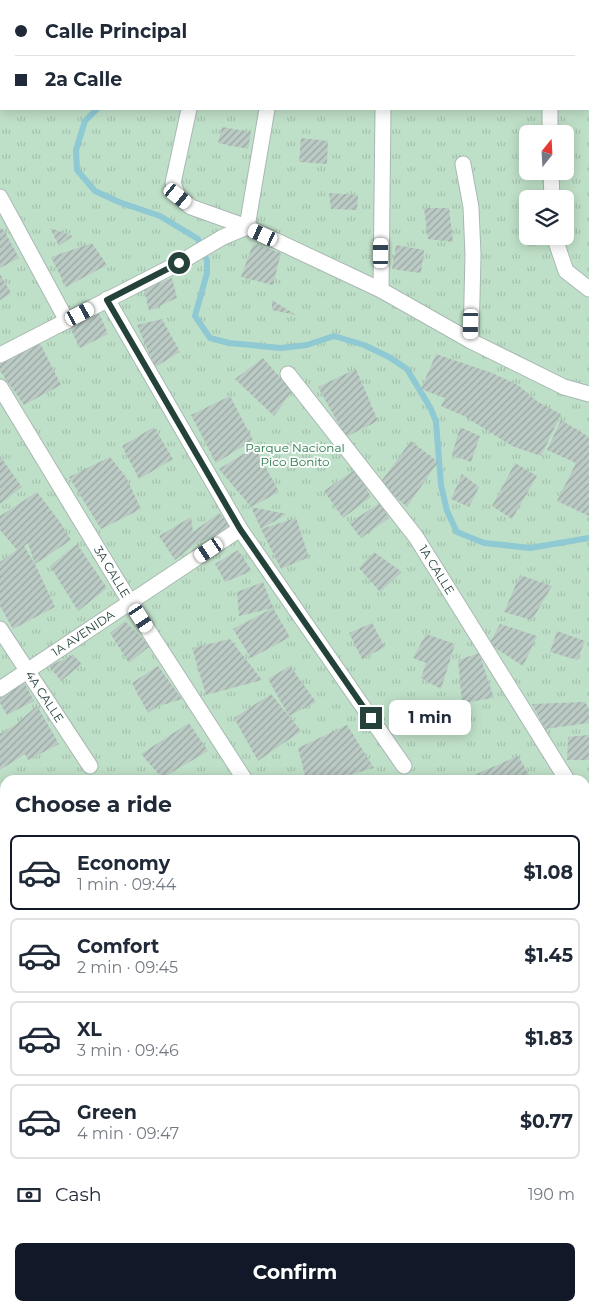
<!DOCTYPE html>
<html lang="en">
<head>
<meta charset="utf-8">
<style>
  body { margin:0; font-family:Montserrat,sans-serif; background:#f2f2f3; color:#1f2937; height:100vh; display:flex; flex-direction:column; font-size:19px; white-space:nowrap }
  * { box-sizing:border-box; margin:0 }
  p { font-size:16px; color:#747a83 }
  .icon { flex:none; width:28px; height:28px; fill:none; stroke:currentColor; stroke-width:2; stroke-linecap:round; stroke-linejoin:round }
  .map { position:relative; flex:1; overflow:hidden }
  .details { position:absolute; left:0px; top:775px; width:590px; height:536px; display:flex; flex-direction:column; background:#fff; border-radius:15px 15px 0 0; box-shadow:0 2px 12px #0003 }
  .details>* { flex:none }
  .guide { position:absolute; left:0px; top:0px; width:590px; height:110px; box-shadow:0 2px 12px #0003; display:grid; align-content:center; height:110px; padding:0 15px; background:#fff }
  .needle { width:32px; rotate:18deg }
  .controls { position:absolute; left:519px; top:125px; display:grid; gap:10px }
  .controls a { display:grid; place-items:center; width:55px; height:55px; border-radius:8px; background:#fff; box-shadow:0 2px 12px #0003; font-size:25px }
  .end { position:absolute; width:22px; height:22px; margin:-11px; border:6px solid #24423a; background:#fff; box-shadow:0 0 0 2px #fff }
  .from { border-radius:50% }
  .bubble { position:absolute; height:35px; border-radius:8px; background:#fff; box-shadow:0 2px 12px #0003; font-size:16px; font-weight:700; line-height:35px; text-align:center }
  .car { position:absolute; width:15px; height:30px; margin:-15px -8px; border-radius:6px; box-shadow:0 0 4px 1px #0007; background:linear-gradient(#fff 24%,#345 0 40%,#fff 0 76%,#345 0 86%,#fff 0) }
  .guide b { display:flex; align-items:center; gap:18px; height:48px; font-size:19px }
  .guide b+b { border-top:1px solid #e0e1e3 }
  .guide i { width:12px; height:12px; background:#1f2937 }
  ul { padding:0; list-style:none }
  li { display:flex; align-items:center; gap:15px; height:75px; margin:0 10px 8px; padding:0 5px; border:2px solid #e0e1e3; border-radius:8px }
  li div { flex:1 }
  li b { display:block; font-size:19px }
  li em { font-style:normal; font-weight:700 }
  li.active { border-color:#111827 }
  li>.icon { width:45px; height:45px; stroke-width:1.5 }
  h2 { padding:0 15px; font-size:22px; line-height:60px }
  .pay { display:flex; align-items:center; gap:12px; height:55px; padding:0 15px; font-size:19px }
  .pay p { margin-inline-start:auto }
  .button { display:flex; gap:10px; margin-top:auto; padding:10px 15px }
  .button a { flex:1; height:58px; border-radius:8px; background:#111827; color:#fff; font-size:20px; font-weight:700; line-height:58px; text-align:center }
  .map>svg:first-child { display:block }
  .park { fill:url(#park-tufts); fill-rule:evenodd }
  .lines { fill:none; stroke-linecap:round; stroke-linejoin:round }
  .stream { stroke:#8ec9d4; stroke-width:6 }
  .building { fill:url(#building-hatch); fill-rule:evenodd }
  .minor-casing { stroke:#a8b8b2; stroke-width:17 }
  .minor { stroke:#fff; stroke-width:15 }
  .route { stroke:#24423a; stroke-width:6 }
  .labels { text-anchor:middle; stroke-width:4; stroke-linejoin:round; paint-order:stroke }
  .park-label { font-size:12px; fill:#2d7a4b; stroke:#f7fbf9 }
  .street-label { font-size:12px; fill:#24423a; stroke:#f7fbf9 }
</style>
</head>
<body>
<div class="map">
<svg width="589" height="1311" viewBox="0 0 589 1311">
  <defs>
    <pattern id="park-tufts" width="24" height="20" patternUnits="userSpaceOnUse" patternTransform="scale(1.25)"><rect width="24" height="20" fill="#bfe0c8"/><path d="M3 7l-1-3M5 7V3M7 7l1-3M15 17l-1-3M17 17v-4M19 17l1-3" fill="none" stroke="#a4c1ad"/></pattern>
    <pattern id="building-hatch" width="6" height="6" patternUnits="userSpaceOnUse" patternTransform="scale(1.25)"><rect width="6" height="6" fill="#bbcac4"/><path d="M-1 1l2-2M0 6l6-6M5 7l2-2" fill="none" stroke="#98a6a0"/></pattern>
  </defs>
  <rect width="100%" height="100%" fill="#e6efeb"/>
  <path class="park" d="M0,0H589V1311H0ZM1,1H589V109H1ZM528,134H565V171H528ZM528,199H565V236H528ZM5,780H585V1306H5Z"/>
  <g class="lines">
    <path class="stream" d="M134,0L136,1
      M97,109L85,121L76,150L77,170L95,191L119,202L160,216L198,239L207,261V273L195,316L210,338L229,343L281,348L307,345L334,336L364,345L389,357L407,369L431,409L436,422L441,485L447,511L457,532L484,543L530,548L589,538"/>
  </g>
  <path class="building" d="M222,127L251,132L248,149L218,143Z
    M301,138L328,141L327,164L299,162Z
    M329,193L358,195L357,210L331,209Z
    M424,208H449L453,242L428,239Z
    M0,228L4,230L19,258L0,268Z
    M50,228L73,236L59,246Z
    M92,243L107,265L66,287L51,257Z
    M253,244L281,253L273,285L241,277Z
    M396,245L424,250L421,273L392,269Z
    M0,274L11,293L0,300Z
    M172,278L177,298L149,311L144,289Z
    M272,300L296,315L272,310Z
    M99,313L108,334L80,348L70,328Z
    M162,319L180,352L155,367L137,325Z
    M40,343L61,385L24,405L0,371V363Z
    M436,354L492,373L518,385L538,402L561,414L541,456L512,446L464,416L441,406L445,398L421,389Z
    M263,358L292,391L274,416L235,379Z
    M356,369L378,421L346,437L318,387Z
    M230,396L253,440L216,463L191,415Z
    M561,420L589,437V516L557,501L576,463L547,450Z
    M154,427L173,459L139,479L122,446Z
    M460,427L480,436L471,462L452,455Z
    M411,441L438,462L407,507L380,483Z
    M255,447L279,492L251,507L219,469Z
    M0,456L22,487L0,504Z
    M110,457L126,477L141,509L101,529L69,477Z
    M515,463L537,476L512,519L492,506Z
    M356,469L371,497L343,518L324,491Z
    M462,474L479,487L469,507L451,499Z
    M37,492L60,522L71,540L35,564L55,607L13,629L0,606V562L17,550L0,530V516ZM28,543L35,564L24,546Z
    M380,503L389,518L361,538L349,523Z
    M251,507L287,514L261,529L296,518L309,557L281,569L261,529Z
    M219,513L232,527L195,544L175,560L159,536L191,517L193,532Z
    M77,544L107,588L78,611L50,566Z
    M238,550L252,571L225,582L215,564Z
    M374,552L402,572L380,592L359,568Z
    M520,575L552,586L532,620L504,612Z
    M263,582L273,608L290,637L251,658L233,629L273,608L239,616L237,592Z
    M125,621L150,646L129,663L110,633Z
    M372,623L385,647L362,659L349,633Z
    M500,624L537,636L523,666L489,644Z
    M557,631L585,641L577,660L550,652Z
    M426,634L455,644L441,689L421,678L426,663L413,658Z
    M230,639L262,680L206,695L192,648Z
    M479,653L494,698L462,703L458,660Z
    M73,655L82,664L61,681L49,666Z
    M158,666L182,699L156,707L148,713L132,683Z
    M290,666L316,702L289,716L268,679Z
    M23,680L34,701L7,715L0,703V696Z
    M271,694L301,731L258,761L234,718Z
    M585,702L589,709V723L545,729L532,704Z
    M37,706L59,744L28,760L25,754L0,770V734L15,725Z
    M189,723L208,751L162,778L141,754Z
    M347,725L374,768L331,780H306L298,748Z
    M589,735V760H567L568,737Z
    M518,756L531,778L528,780H475L472,776Z
    M0,791L5,792V832L0,830Z
    M0,884L5,893V930L0,933Z
    M587,913L589,916V935L585,937V914Z
    M0,1035L5,1039V1065L0,1071Z
    M5,1092V1114L0,1107V1096Z
    M589,1296V1311H563L561,1307L564,1306H585V1298Z
    M456,1306H483L471,1311H458Z"/>
  <g class="lines">
    <g class="minor-casing">
      <g id="minor">
        <path d="M195,1V0"/>
        <path d="M276,1V0"/>
        <path d="M384,1V0"/>
        <path d="M0,56H1"/>
        <path d="M589,83V82"/>
        <path d="M189,109L173,183L178,196L191,207L247,227L381,290L471,341L564,387L589,394"/>
        <path d="M550,109V134"/>
        <path d="M463,164L471,207L473,255L471,341"/>
        <path d="M551,171L552,199"/>
        <path d="M0,197L67,321"/>
        <path d="M247,227L267,109"/>
        <path d="M554,236L566,271L589,289"/>
        <path d="M381,290L383,109"/>
        <path d="M107,299L240,529L404,766"/>
        <path d="M0,355L179,263L223,237L247,227"/>
        <path id="s1" d="M288,374L416,537L567,780"/>
        <path id="s2" d="M0,387L130,602L245,780"/>
        <path id="s3" d="M0,629L90,766"/>
        <path id="s4" d="M0,689L240,529"/>
        <path d="M585,809L589,816"/>
        <path d="M0,874L5,882"/>
        <path d="M585,978L589,976"/>
        <path d="M0,1131L5,1139"/>
        <path d="M95,1306L97,1311"/>
        <path d="M501,1311L514,1306"/>
      </g>
    </g>
    <use href="#minor" class="minor"/>
  </g>
  <g class="lines">
    <path class="route" d="M179,263L107,300L240,529L371,718"/>
  </g>
  <g class="labels">
    <g class="park-label">
      <text x="295" y="452">Parque Nacional<tspan x="295" dy="14">Pico Bonito</tspan></text>
    </g>
    <g class="street-label">
      <text dy="4" stroke="none"><textPath href="#s1" startOffset="246">1A CALLE</textPath></text>
      <text dy="4" stroke="none"><textPath href="#s2" startOffset="216">3A CALLE</textPath></text>
      <text dy="4" stroke="none"><textPath href="#s4" startOffset="100">1A AVENIDA</textPath></text>
      <text dy="4" stroke="none"><textPath href="#s3" startOffset="81">4A CALLE</textPath></text>
    </g>
  </g>
</svg>
<div class="controls">
<a><svg class="needle" viewBox="-14 -14 28 28"><path d="M0-13l5 13h-10z" fill="#e53935"/><path d="M0 13l5-13h-10z" fill="#747a83"/></svg></a>
<a><svg class="icon" aria-label="layers" viewBox="0 0 24 24"><path d="M12 4l9 5-9 5-9-5zM3 14l9 5 9-5"/></svg></a>
</div>
<i class="end from" style="left:179px;top:263px"></i>
<i class="end" style="left:371px;top:718px"></i>
<div class="bubble" style="left:389px;top:700px;width:82px">1 min</div>
<i class="car" style="left:178px;top:196px;rotate:129deg"></i>
<i class="car" style="left:263px;top:235px;rotate:295deg"></i>
<i class="car" style="left:381px;top:253px;rotate:0deg"></i>
<i class="car" style="left:80px;top:314px;rotate:62deg"></i>
<i class="car" style="left:471px;top:324px;rotate:181deg"></i>
<i class="car" style="left:209px;top:550px;rotate:236deg"></i>
<i class="car" style="left:141px;top:618px;rotate:147deg"></i>
<div class="guide">
<b><i class="from"></i>Calle Principal</b>
<b><i></i>2a Calle</b>
</div>
<section class="details">
<h2>Choose a ride</h2>
<ul>
<li class="active"><svg class="icon" aria-label="car" viewBox="0 0 24 24"><path d="M5 17H2v-5l4-1 3-4h7l3 4 3 1v5h-3M9 17h6M6 11h13"/><circle cx="7" cy="17" r="2"/><circle cx="17" cy="17" r="2"/></svg><div><b>Economy</b><p>1 min · 09:44</p></div><em>$1.08</em></li>
<li><svg class="icon" aria-label="car" viewBox="0 0 24 24"><path d="M5 17H2v-5l4-1 3-4h7l3 4 3 1v5h-3M9 17h6M6 11h13"/><circle cx="7" cy="17" r="2"/><circle cx="17" cy="17" r="2"/></svg><div><b>Comfort</b><p>2 min · 09:45</p></div><em>$1.45</em></li>
<li><svg class="icon" aria-label="car" viewBox="0 0 24 24"><path d="M5 17H2v-5l4-1 3-4h7l3 4 3 1v5h-3M9 17h6M6 11h13"/><circle cx="7" cy="17" r="2"/><circle cx="17" cy="17" r="2"/></svg><div><b>XL</b><p>3 min · 09:46</p></div><em>$1.83</em></li>
<li><svg class="icon" aria-label="car" viewBox="0 0 24 24"><path d="M5 17H2v-5l4-1 3-4h7l3 4 3 1v5h-3M9 17h6M6 11h13"/><circle cx="7" cy="17" r="2"/><circle cx="17" cy="17" r="2"/></svg><div><b>Green</b><p>4 min · 09:47</p></div><em>$0.77</em></li>
</ul>
<div class="pay"><svg class="icon" aria-label="cash" viewBox="0 0 24 24"><path d="M3 7h18v10H3z"/><circle cx="12" cy="12" r="2"/></svg>Cash<p>190 m</p></div>
<div class="button"><a>Confirm</a></div>
</section>
</div>
</body>
</html>
